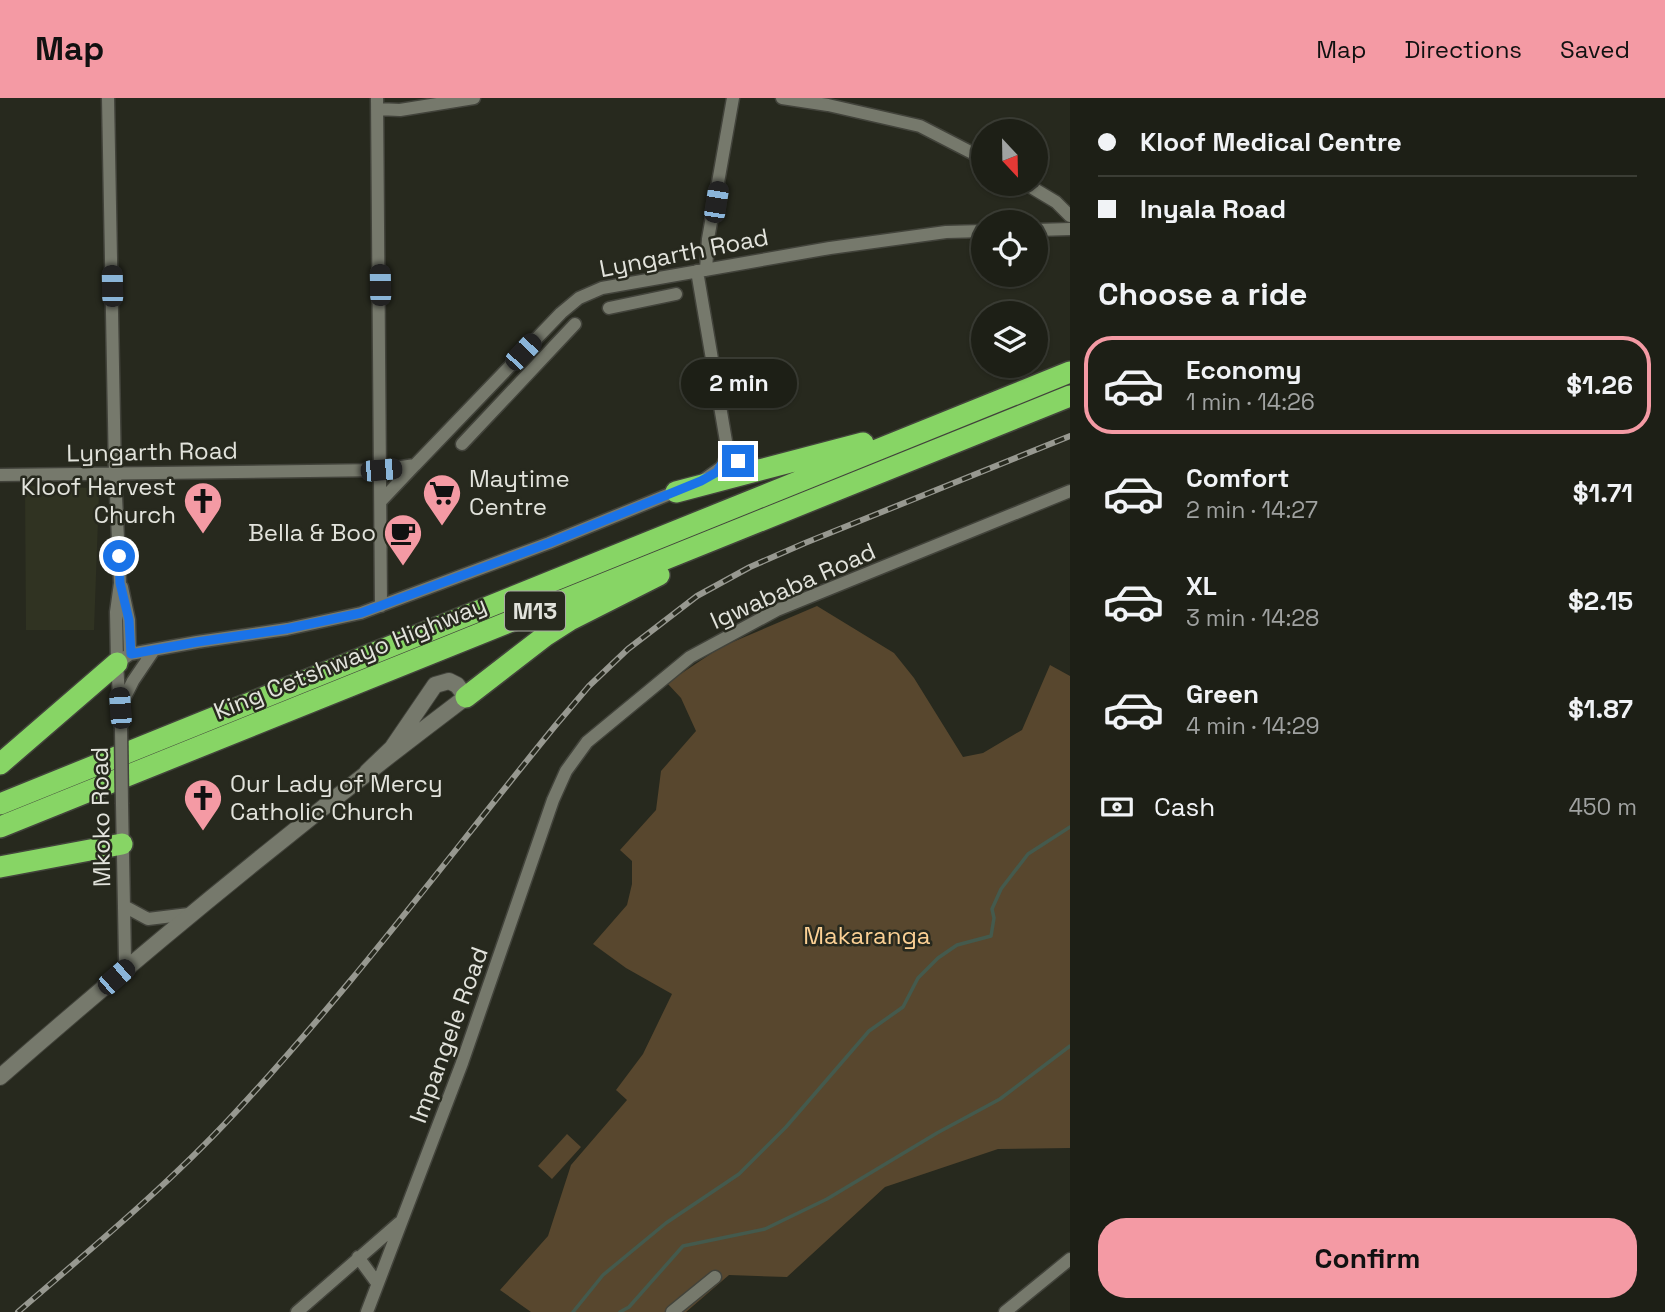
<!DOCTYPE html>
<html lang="en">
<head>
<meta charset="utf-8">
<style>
  body { margin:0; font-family:"Space Grotesk",sans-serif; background:#25271f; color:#f1f3f6; height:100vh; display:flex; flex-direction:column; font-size:26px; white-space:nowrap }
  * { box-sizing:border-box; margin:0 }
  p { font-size:23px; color:#a0a2a1 }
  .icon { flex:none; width:38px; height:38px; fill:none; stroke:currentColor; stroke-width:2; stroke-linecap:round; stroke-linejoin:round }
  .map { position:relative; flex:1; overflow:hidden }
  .side { display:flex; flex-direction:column; background:#1d1f16; width:595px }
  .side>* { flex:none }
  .banner { display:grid; align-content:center; height:154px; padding:0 28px; background:#1d1f16 }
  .needle { width:46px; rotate:158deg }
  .tools { position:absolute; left:971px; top:21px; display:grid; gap:14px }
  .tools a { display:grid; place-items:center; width:77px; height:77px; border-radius:50%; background:#1d1f16; box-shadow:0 2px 5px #0004,0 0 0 2px #3b3d35; font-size:35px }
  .end { position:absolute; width:32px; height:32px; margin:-16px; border:9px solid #1a73e8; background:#fff; box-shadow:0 0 0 4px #fff }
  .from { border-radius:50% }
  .bubble { position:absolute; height:49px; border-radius:24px; background:#1d1f16; box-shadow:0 2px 5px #0004,0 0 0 2px #3b3d35; font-size:23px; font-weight:700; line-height:49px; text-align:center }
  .car { position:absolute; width:21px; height:42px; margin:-21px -10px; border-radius:9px; box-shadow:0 0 5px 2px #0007; background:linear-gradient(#222 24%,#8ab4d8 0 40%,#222 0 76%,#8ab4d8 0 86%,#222 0) }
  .banner b { display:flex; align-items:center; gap:24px; height:66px; font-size:26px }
  .banner b+b { border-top:2px solid #3b3d35 }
  .banner i { width:18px; height:18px; background:#f1f3f6 }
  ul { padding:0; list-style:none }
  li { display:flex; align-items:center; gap:21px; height:98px; margin:0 14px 10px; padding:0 14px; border:4px solid transparent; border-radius:28px }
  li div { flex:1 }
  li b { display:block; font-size:26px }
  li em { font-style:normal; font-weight:700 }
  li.on { border-color:#f49aa4 }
  li>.icon { width:63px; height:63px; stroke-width:1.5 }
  h2 { padding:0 28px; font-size:32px; line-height:84px }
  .pay { display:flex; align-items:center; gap:18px; height:77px; padding:0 28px; font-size:26px }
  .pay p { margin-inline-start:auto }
  .action { display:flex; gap:14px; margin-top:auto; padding:14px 28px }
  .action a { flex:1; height:80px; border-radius:28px; background:#f49aa4; color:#111; font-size:28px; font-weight:700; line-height:80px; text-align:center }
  header { display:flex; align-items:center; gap:42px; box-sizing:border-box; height:98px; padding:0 35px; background:#f49aa4; color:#111 }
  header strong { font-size:33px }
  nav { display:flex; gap:38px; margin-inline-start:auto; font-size:24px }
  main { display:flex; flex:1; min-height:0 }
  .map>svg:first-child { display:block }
  .built { fill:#303322 }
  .green { fill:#58472e }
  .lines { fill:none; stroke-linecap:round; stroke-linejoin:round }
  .stream { stroke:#445a4d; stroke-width:3.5 }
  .minor-casing { stroke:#42433b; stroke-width:15 }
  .tertiary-casing { stroke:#42433b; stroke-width:18 }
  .motorway-casing { stroke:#42433b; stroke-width:24 }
  .minor { stroke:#76796c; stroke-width:12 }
  .tertiary { stroke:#76796c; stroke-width:16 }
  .motorway { stroke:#87d565; stroke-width:21 }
  .rail-casing { stroke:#979890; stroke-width:6 }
  .rail { stroke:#27291e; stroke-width:3.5; stroke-dasharray:10; stroke-linecap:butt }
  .minor-bridge-casing { stroke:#42433b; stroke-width:15; stroke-linecap:butt }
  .minor-bridge { stroke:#76796c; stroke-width:12 }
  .route { stroke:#1a73e8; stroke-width:9 }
  .labels { text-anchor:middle; stroke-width:5; stroke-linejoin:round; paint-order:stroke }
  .shield { fill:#27291e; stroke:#aaaba3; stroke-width:2 }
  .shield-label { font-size:23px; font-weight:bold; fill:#e2e3dc }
  .street-label { font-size:24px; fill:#e2e3dc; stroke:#27291e }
  .poi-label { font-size:24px; fill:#e2e3dc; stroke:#27291e; text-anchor:start }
  .park-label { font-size:24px; fill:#fbd094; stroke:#27291e }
</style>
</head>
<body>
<header>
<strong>Map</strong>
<nav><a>Map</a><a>Directions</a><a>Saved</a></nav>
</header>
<main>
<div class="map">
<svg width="1070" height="1214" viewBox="0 0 1070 1214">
  <rect width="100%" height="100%" fill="#27291e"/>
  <path class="built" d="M25,388L95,390L99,395L94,532H26Z"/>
  <path class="green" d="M817,508L894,555L914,580L963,659L983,655L1022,632L1050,567L1070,578V1050L998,1051L885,1089L787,1179L729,1177L686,1214H531L500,1192L548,1138L571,1067L627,1002L616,992L643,956L672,896L626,870L593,846L627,807L632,786V763L620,752L656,712L661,673L696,633L681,600L667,585L721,549Z
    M567,1036L581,1049L552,1081L538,1068Z"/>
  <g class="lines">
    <path class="stream" d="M573,1214L603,1177L666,1125L739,1076L786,1029L869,933L903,909L918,880L938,860L957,847L991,838L994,820L992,811L1001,791L1028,756L1070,729
      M620,1214L629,1209L683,1148L765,1131L827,1101L937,1035L1000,1001L1070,948"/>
    <g class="minor-casing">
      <path id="minor" d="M108,0L115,376L120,485L116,514L117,565L121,631
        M377,0L381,508
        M782,0L828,7L920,28L984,61
        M377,11L400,12L474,0
        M1026,86L1056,104L1070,118
        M1036,132L1070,131
        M706,172L708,141L733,0
        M697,173L728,355L722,369L705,381
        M609,210L676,196
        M462,346L575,226
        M728,355L742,365L759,367
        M0,377L381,372L415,367L561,215L579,200L602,190L830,150L946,134L984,133
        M381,403L415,367
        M122,489L129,522L130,556
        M117,565L130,556L197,544L287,531L361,515L549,445L682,391
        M120,609L133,583L154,552
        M122,706L125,861L129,867
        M124,808L148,821L189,816
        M358,1159L377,1185
        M297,1214L399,1125
        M367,1214L462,965L553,702L566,673L587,644L690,559L777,512L1070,393
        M672,1214L715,1179
        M1005,1214L1070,1161"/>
    </g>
    <g class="tertiary-casing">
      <path id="tertiary" d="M0,979C151,847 306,720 466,599L457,587L449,583L435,587L392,650L367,674"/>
    </g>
    <g class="motorway-casing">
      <path id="motorway" d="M676,394L863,345
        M466,599L545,538L570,522L659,477
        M0,666L117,565
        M0,706L1070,274
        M0,729L1070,298
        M0,769L122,746"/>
    </g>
    <use href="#minor" class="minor"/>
    <use href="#tertiary" class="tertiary"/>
    <use href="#motorway" class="motorway"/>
    <g class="rail-casing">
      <path id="rail" d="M18,1214C92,1150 167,1088 233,1017C348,894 449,758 555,628L589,588L628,551L697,498L750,469L805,445L1070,338"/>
    </g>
    <use href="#rail" class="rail"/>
    <g class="minor-bridge-casing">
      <path id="minor-bridge" d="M121,631L122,706"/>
    </g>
    <use href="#minor-bridge" class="minor-bridge"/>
  </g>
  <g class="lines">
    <path class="route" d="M119,458L120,485L129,522L131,556L197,544L286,531L361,515L549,445L701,383L717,374L728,355L738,363"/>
  </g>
  <defs>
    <g id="supermarket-pin" transform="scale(2.0125)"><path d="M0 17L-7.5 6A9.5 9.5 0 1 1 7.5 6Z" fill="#f49aa4" stroke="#27291e"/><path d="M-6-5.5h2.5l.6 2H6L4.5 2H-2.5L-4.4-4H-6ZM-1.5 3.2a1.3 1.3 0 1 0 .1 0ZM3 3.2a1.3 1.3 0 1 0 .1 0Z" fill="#111"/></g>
    <g id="church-pin" transform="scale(2.0125)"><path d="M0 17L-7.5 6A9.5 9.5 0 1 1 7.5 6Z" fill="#f49aa4" stroke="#27291e"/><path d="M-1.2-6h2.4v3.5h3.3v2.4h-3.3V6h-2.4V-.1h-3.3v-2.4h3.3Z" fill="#111"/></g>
    <g id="cafe-pin" transform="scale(2.0125)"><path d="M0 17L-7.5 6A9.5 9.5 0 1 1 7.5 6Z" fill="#f49aa4" stroke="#27291e"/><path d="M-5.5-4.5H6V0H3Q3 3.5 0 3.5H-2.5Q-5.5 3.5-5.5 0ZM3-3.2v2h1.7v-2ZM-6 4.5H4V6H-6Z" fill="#111"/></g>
  </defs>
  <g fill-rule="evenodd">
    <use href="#supermarket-pin" x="442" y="395"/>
    <use href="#church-pin" x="203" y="403"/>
    <use href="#cafe-pin" x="403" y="435"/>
    <use href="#church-pin" x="203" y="700"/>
  </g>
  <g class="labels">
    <rect class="shield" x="505" y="493.5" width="60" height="39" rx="5"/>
    <g class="shield-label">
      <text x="535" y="521">M13</text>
    </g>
    <g class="street-label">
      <text transform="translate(684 155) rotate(-11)" y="8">Lyngarth Road</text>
      <text transform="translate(152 354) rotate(-1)" y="8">Lyngarth Road</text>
      <text transform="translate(793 488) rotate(-24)" y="8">Igwababa Road</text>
      <text transform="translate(350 560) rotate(-22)" y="8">King Cetshwayo Highway</text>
      <text transform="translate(101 719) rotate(-91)" y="8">Mkoko Road</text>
      <text transform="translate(449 937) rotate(-70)" y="8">Impangele Road</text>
    </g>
    <g class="poi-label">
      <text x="469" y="389">Maytime<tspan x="469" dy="28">Centre</tspan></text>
      <text x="176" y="397" text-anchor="end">Kloof Harvest<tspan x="176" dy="28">Church</tspan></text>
      <text x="376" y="443" text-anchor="end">Bella &amp; Boo</text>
      <text x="230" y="694">Our Lady of Mercy<tspan x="230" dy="28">Catholic Church</tspan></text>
    </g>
    <g class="park-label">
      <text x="867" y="846">Makaranga</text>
    </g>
  </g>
</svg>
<div class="tools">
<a><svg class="needle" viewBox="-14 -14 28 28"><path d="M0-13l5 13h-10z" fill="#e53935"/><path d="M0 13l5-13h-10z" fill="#a0a2a1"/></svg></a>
<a><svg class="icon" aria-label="locate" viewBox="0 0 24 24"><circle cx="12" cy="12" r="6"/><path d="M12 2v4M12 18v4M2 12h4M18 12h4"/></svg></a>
<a><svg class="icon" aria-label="layers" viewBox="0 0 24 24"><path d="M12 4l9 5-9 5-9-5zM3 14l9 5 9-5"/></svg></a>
</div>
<i class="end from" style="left:119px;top:458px"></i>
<i class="end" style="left:738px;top:363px"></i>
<div class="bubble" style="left:681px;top:261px;width:116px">2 min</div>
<i class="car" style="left:716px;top:104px;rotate:9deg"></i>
<i class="car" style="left:380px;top:187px;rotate:359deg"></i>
<i class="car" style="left:112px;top:188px;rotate:359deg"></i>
<i class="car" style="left:523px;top:254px;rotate:43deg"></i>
<i class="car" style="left:381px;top:372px;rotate:85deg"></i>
<i class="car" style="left:120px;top:610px;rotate:356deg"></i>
<i class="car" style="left:116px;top:879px;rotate:49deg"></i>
</div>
<section class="side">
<div class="banner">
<b><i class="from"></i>Kloof Medical Centre</b>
<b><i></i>Inyala Road</b>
</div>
<h2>Choose a ride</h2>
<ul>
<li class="on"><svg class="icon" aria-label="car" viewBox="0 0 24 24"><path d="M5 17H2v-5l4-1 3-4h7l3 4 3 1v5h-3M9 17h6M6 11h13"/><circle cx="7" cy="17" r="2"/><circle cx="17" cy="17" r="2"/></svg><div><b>Economy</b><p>1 min · 14:26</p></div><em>$1.26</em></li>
<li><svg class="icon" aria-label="car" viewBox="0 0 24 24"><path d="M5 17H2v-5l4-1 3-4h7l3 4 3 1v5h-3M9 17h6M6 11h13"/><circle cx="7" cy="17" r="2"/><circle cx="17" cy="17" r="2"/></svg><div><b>Comfort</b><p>2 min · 14:27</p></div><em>$1.71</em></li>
<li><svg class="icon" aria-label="car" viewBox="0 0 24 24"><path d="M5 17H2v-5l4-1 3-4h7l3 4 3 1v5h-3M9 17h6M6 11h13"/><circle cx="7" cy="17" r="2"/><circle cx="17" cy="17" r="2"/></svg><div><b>XL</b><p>3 min · 14:28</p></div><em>$2.15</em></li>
<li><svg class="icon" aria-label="car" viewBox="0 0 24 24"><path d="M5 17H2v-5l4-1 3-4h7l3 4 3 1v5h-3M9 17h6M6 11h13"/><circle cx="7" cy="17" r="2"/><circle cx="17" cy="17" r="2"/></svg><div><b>Green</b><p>4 min · 14:29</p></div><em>$1.87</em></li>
</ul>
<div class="pay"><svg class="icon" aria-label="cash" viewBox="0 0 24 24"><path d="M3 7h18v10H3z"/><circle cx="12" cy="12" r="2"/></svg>Cash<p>450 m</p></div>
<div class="action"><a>Confirm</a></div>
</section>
</main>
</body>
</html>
